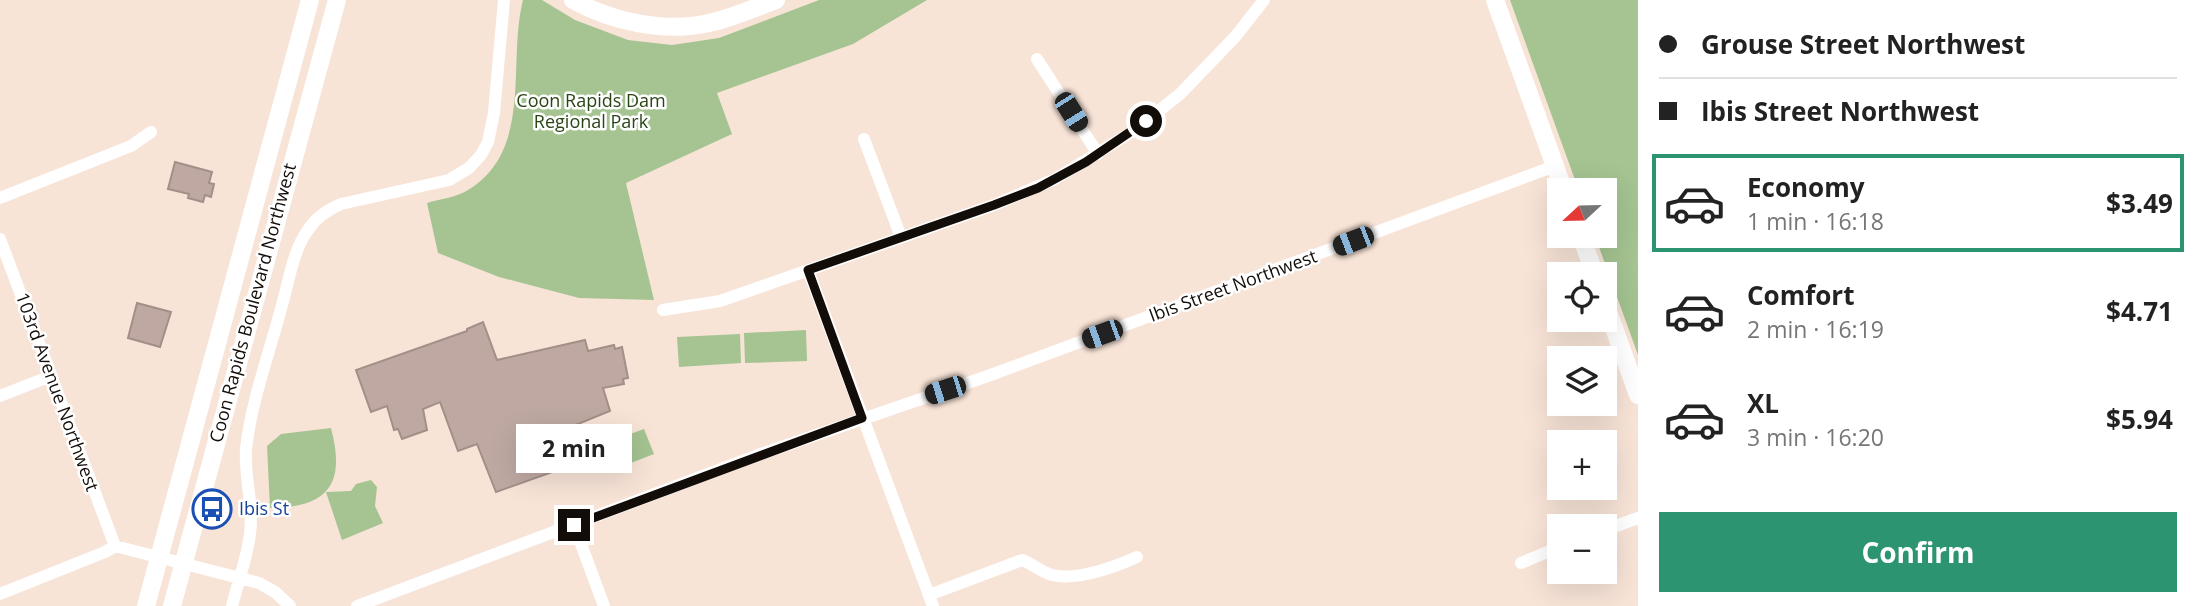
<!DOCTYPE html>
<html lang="en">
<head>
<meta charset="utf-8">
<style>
  body { margin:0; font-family:"Open Sans",sans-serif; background:#f6f6f6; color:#222; height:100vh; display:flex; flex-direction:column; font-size:26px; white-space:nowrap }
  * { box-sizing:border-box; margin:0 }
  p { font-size:23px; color:#767676 }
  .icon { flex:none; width:38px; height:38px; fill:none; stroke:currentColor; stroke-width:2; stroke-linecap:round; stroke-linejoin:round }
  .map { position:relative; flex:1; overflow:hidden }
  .details { display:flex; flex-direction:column; background:#fff; width:560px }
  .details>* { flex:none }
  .top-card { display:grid; align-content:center; height:154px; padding:0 21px; background:#fff }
  .needle { width:46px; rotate:248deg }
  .controls { position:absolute; left:1547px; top:178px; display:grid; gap:14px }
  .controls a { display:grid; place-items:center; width:70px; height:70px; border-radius:0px; background:#fff; box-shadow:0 7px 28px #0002; font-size:35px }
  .end { position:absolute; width:32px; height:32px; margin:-16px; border:9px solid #130d09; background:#fff; box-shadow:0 0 0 4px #fff }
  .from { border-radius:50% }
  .bubble { position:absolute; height:49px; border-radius:0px; background:#fff; box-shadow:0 7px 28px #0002; font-size:23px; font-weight:700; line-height:49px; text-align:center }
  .car { position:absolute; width:21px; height:42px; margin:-21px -10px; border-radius:9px; box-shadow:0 0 5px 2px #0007; background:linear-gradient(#222 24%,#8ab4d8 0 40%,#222 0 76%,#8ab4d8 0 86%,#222 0) }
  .top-card b { display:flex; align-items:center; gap:24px; height:66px; font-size:26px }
  .top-card b+b { border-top:2px solid #e0e0e0 }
  .top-card i { width:18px; height:18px; background:#222 }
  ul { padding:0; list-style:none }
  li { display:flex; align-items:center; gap:21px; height:98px; margin:0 14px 10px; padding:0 7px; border:4px solid transparent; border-radius:0px }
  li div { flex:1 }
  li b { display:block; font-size:26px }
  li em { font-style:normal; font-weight:700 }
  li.active { border-color:#2d9471 }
  li>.icon { width:63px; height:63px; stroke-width:1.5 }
  .cta { display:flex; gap:14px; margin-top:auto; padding:14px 21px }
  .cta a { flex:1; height:80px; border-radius:0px; background:#2d9471; color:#fff; font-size:28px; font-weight:700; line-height:80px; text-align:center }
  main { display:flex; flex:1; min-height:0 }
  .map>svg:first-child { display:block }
  .green { fill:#a5c491 }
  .building { fill:#bfa8a2; stroke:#a48e88; stroke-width:2 }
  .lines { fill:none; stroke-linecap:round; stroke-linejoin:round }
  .street { stroke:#fff; stroke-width:12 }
  .secondary { stroke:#fff; stroke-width:18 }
  .route { stroke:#130d09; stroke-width:9 }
  .labels { text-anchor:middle; stroke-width:5; stroke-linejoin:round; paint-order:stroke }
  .park-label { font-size:18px; fill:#2a4415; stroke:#fff }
  .street-label { font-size:18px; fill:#130d09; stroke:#fff }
  .transit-label { font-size:18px; fill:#164399; stroke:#fff; text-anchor:start }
</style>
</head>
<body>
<main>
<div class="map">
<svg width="1638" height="606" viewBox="0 0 1638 606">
  <rect width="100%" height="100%" fill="#f8e4d7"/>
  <path class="green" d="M523,0H542L575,20L628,40L672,45L719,38L819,0H927L853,44L717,93L732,134L626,183L654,300L579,298L499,277L438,253L427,203C440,199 457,197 468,190C534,150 507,62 523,0Z
    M1510,0H1638V355L1595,236H1605V191H1579Z
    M806,330L807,361L745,363L744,333Z
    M740,334L741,363L679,367L677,337Z
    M331,428C346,485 328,507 270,508L267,446L281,434Z
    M644,429L654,454L618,468L608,442Z
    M371,480L377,487L375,506L383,523L342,540L326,492L351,491L356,484Z"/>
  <path class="building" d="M175,162L212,172L209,183L214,184L211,197L205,195L203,202L188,198L189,194L168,189Z
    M137,303L171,312L160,347L128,338Z
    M483,322L497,360L585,340L588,351L614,345L615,349L622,347L628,378L623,379L624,384L603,388L610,411L546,437L558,470L496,492L477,444L458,451L440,402L423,409L427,430L402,439L398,429L394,430L387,406L371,412L356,370L467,331V329Z"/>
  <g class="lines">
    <path class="street" d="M1037,59L1098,154
      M864,139L901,237
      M0,198L131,146L151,132
      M0,239L115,546
      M808,270L933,606
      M663,310L720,301L994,205L1055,179L1135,130L1180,94L1235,37L1264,0
      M0,396L51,376
      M574,525L604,606
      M1605,530L1638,518
      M1521,563L1559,547
      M0,594L105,552L115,546L259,583L275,592L290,606
      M929,595L1022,560C1033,564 1041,572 1052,575C1077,581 1115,567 1137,557
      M232,606C238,582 247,558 250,534C254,505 244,478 246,449C251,402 270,351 282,305C289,281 293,250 308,230C316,217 327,210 341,204L449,180L469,168L481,155L488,142L494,113L504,0
      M357,606L758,455L985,377L1555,166"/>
    <path class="secondary" d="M573,0C612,22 665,33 709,23C732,18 754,8 776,0
      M1495,0L1564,191
      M1581,236L1595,275
      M1605,303L1638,395
      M146,606L310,0
      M172,606L337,0"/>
  </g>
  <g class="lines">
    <path class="route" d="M574,525L862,418L808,270L994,205L1038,188L1086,162L1146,121"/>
  </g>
  <defs>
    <g id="bus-ring" transform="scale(2.0125)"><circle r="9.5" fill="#fff" stroke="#1a4fb4" stroke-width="1.5"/><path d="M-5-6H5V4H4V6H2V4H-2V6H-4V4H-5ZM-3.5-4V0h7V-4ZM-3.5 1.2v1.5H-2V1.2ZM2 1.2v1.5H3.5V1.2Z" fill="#1a4fb4"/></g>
  </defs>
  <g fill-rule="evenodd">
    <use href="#bus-ring" x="212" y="509"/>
  </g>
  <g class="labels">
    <g class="park-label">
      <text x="591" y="107">Coon Rapids Dam<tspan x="591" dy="21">Regional Park</tspan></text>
    </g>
    <g class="street-label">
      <text transform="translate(1233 286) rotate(-20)" y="6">Ibis Street Northwest</text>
      <text transform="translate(253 303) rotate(-75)" y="6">Coon Rapids Boulevard Northwest</text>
      <text transform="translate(57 392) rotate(70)" y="6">103rd Avenue Northwest</text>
    </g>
    <g class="transit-label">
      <text x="239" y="515">Ibis St</text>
    </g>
  </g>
</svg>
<div class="controls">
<a><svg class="needle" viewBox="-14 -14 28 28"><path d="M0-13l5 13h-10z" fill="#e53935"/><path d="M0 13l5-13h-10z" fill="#767676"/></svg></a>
<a><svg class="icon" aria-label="locate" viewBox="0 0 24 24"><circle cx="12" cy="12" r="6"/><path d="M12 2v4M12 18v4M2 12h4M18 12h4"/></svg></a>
<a><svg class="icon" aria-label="layers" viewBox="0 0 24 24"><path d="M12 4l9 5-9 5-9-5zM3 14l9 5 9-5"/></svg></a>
<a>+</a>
<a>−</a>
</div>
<i class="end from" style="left:1146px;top:121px"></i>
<i class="end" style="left:574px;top:525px"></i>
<div class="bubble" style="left:516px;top:424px;width:116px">2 min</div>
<i class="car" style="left:1071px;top:112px;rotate:148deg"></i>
<i class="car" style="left:1353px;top:241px;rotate:249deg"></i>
<i class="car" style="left:1102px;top:334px;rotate:250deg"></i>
<i class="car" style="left:945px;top:390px;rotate:252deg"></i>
</div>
<section class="details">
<div class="top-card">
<b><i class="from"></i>Grouse Street Northwest</b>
<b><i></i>Ibis Street Northwest</b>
</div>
<ul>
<li class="active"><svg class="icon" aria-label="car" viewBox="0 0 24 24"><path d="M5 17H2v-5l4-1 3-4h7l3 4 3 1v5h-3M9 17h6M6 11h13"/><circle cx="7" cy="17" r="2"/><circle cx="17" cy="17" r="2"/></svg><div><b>Economy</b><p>1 min · 16:18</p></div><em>$3.49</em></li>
<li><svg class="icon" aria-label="car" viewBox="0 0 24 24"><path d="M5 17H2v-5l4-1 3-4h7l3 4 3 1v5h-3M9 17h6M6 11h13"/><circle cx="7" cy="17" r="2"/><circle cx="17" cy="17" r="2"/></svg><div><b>Comfort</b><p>2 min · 16:19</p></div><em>$4.71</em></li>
<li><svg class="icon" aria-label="car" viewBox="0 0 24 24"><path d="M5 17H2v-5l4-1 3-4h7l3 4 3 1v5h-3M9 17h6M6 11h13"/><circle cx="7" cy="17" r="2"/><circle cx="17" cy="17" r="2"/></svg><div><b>XL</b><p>3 min · 16:20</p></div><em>$5.94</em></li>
</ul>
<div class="cta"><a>Confirm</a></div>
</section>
</main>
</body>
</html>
